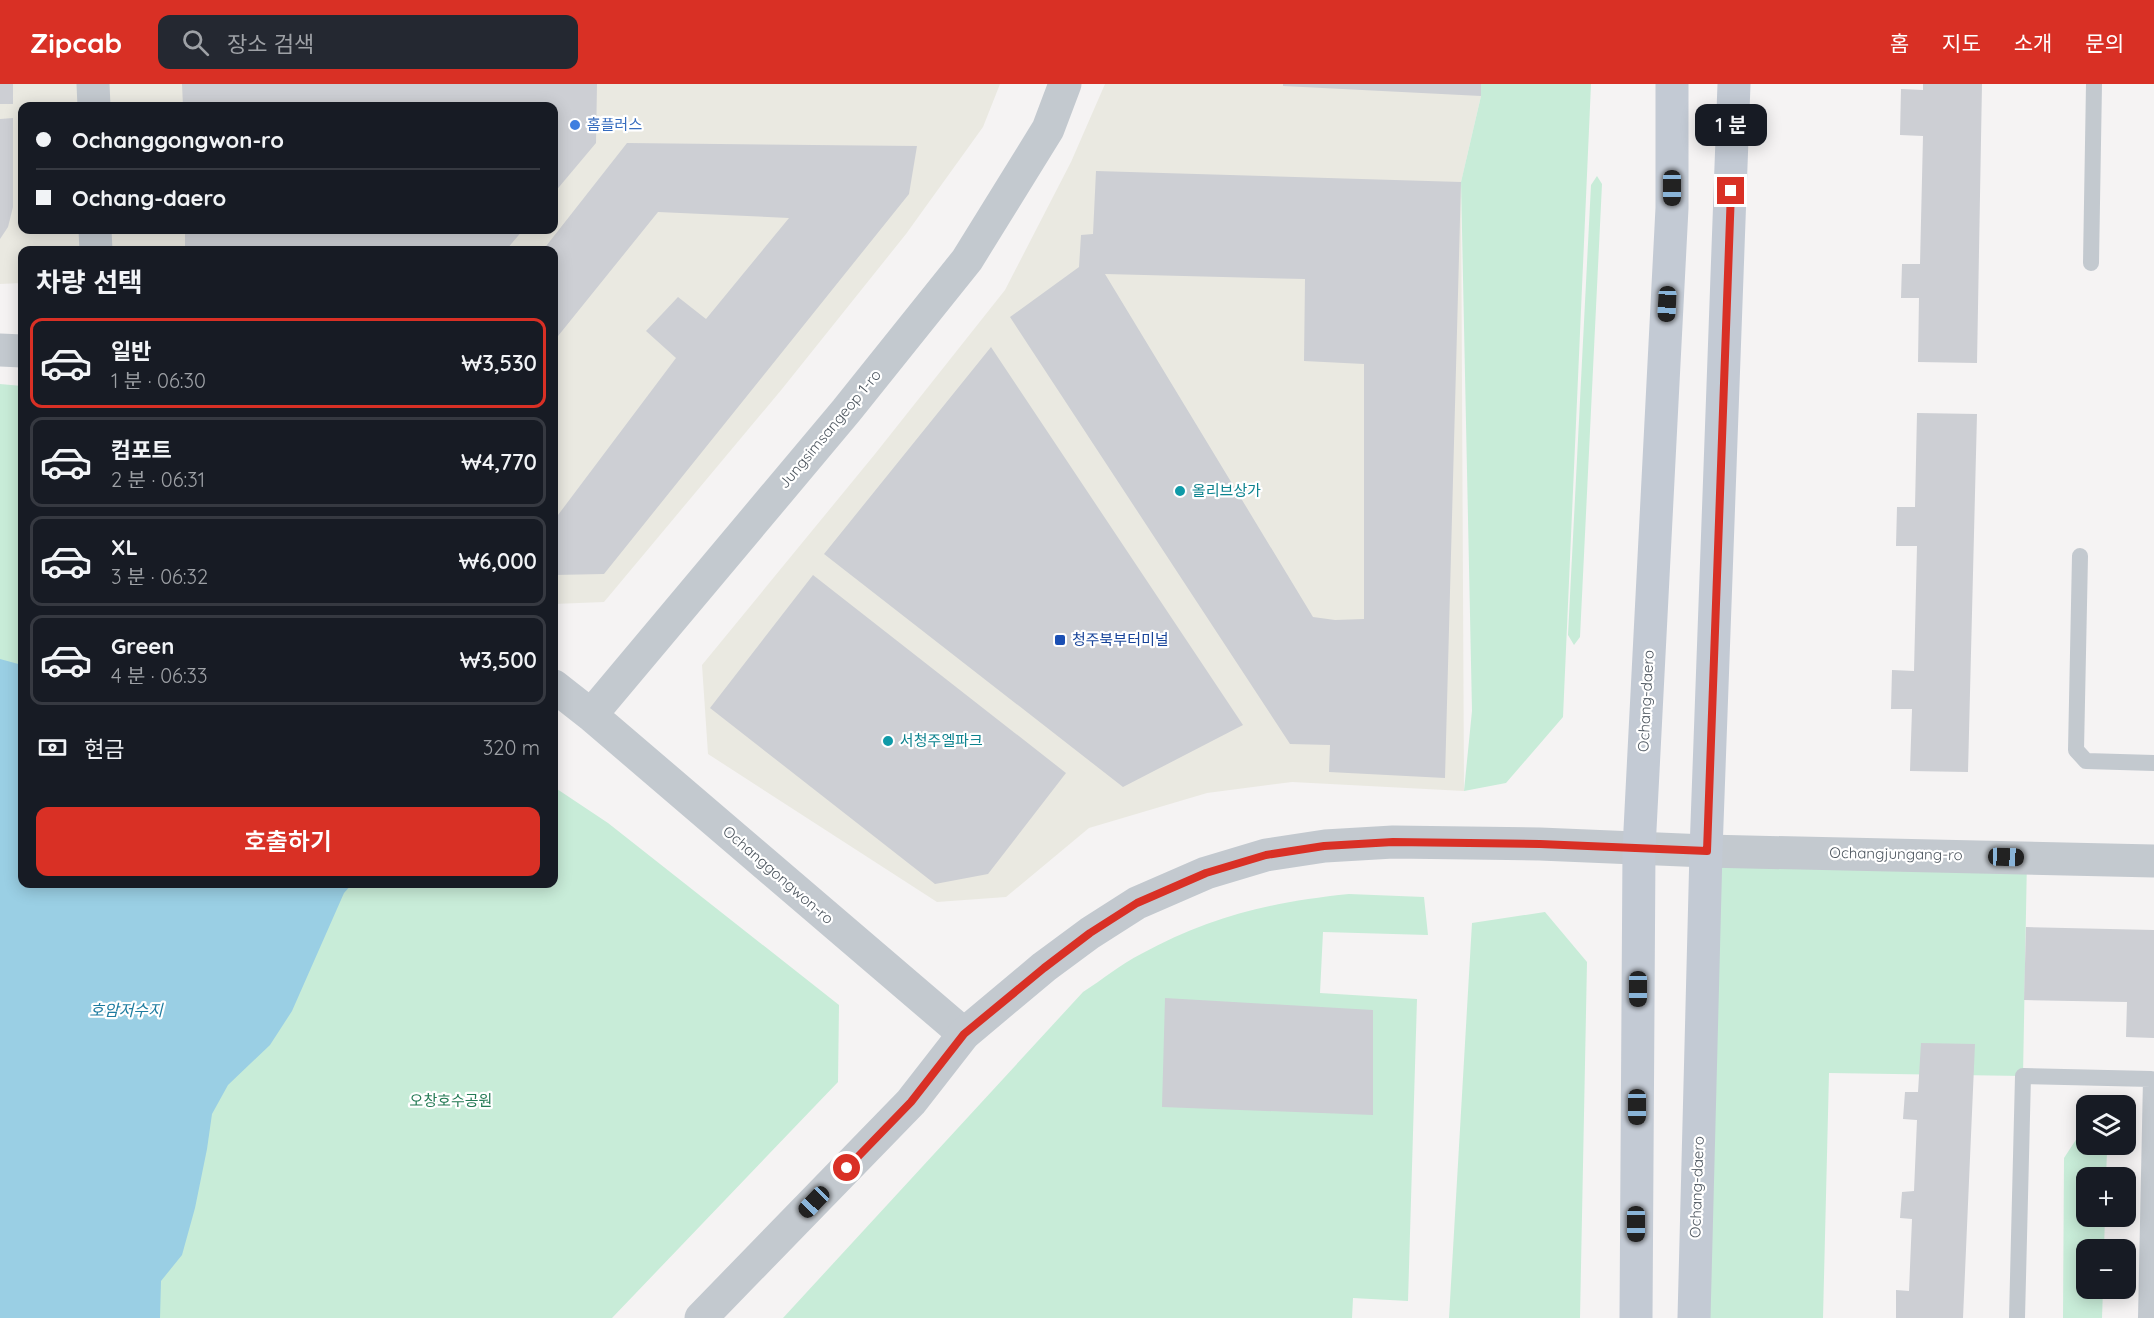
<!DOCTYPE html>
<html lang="ko">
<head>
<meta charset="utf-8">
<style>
  body { margin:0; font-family:Quicksand,"Noto Sans KR",sans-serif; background:#242831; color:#f1f3f6; height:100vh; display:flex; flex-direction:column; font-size:22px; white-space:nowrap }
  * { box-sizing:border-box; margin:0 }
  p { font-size:20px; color:#9ea1a6 }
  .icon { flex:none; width:33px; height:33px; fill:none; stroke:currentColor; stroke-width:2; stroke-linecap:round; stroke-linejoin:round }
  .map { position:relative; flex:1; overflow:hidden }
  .panel { position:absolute; left:18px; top:162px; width:540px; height:642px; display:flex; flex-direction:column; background:#171b24; border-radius:12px; box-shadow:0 3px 15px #0003 }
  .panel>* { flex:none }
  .banner { position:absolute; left:18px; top:18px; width:540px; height:132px; border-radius:12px; box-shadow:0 3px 15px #0003; display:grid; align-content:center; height:132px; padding:0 18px; background:#171b24 }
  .controls { position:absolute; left:2076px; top:1011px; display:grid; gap:12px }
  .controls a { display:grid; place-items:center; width:60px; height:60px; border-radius:12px; background:#171b24; box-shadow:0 3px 15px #0003; font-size:30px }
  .end { position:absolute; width:27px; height:27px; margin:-14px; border:8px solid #d93025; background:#fff; box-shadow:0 0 0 3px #fff }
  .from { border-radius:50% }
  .bubble { position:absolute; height:42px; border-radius:12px; background:#171b24; box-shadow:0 3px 15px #0003; font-size:20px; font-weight:600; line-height:42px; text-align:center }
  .car { position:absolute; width:18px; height:36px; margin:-18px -9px; border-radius:8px; box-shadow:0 0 4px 2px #0007; background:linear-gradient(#222 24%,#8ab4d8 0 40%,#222 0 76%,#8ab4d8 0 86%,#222 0) }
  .banner b { display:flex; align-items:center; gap:21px; height:57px; font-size:22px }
  .banner b+b { border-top:2px solid #363941 }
  .banner i { width:15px; height:15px; background:#f1f3f6 }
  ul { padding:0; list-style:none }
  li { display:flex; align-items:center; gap:18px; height:90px; margin:0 12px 9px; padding:0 6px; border:3px solid #363941; border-radius:12px }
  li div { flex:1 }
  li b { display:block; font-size:22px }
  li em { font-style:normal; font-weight:600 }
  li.current { border-color:#d93025 }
  li>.icon { width:54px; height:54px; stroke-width:1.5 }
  h2 { padding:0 18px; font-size:27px; line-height:72px }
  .pay { display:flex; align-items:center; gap:15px; height:66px; padding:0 18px; font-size:22px }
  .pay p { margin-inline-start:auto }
  .button { display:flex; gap:12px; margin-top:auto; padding:12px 18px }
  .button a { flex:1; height:69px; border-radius:12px; background:#d93025; color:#fff; font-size:24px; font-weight:600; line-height:69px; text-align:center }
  header { display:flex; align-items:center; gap:36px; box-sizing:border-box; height:84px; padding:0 30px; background:#d93025; color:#fff }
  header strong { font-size:28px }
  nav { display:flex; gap:33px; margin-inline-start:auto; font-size:21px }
  .search { width:420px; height:54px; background:#242831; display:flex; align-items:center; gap:15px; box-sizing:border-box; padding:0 21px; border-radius:12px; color:#9ea1a6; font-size:22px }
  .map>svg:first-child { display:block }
  .commercial { fill:#eae9e1; fill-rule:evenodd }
  .green { fill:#c8ecd8 }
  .water { fill:#9acfe4 }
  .building { fill:#cdcfd4; fill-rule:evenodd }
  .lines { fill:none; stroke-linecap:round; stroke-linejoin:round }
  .service { stroke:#c3c9cf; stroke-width:16 }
  .minor { stroke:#c3c9cf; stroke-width:33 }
  .tertiary { stroke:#c3c9cf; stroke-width:33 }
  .secondary { stroke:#c3cad4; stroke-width:33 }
  .route { stroke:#d93025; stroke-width:8 }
  .shop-dot { fill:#3f7fe0; stroke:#fff; stroke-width:2 }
  .culture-dot { fill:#0f9aa8; stroke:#fff; stroke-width:2 }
  .transit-dot { fill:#1a4fb4; stroke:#fff; stroke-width:2 }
  .labels { text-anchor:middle; stroke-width:4.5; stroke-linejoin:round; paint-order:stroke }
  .shop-label { font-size:15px; fill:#366cbe; stroke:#fff; text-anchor:start }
  .street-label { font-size:15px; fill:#4c555e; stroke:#fff }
  .culture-label { font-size:15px; fill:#0d838f; stroke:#fff; text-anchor:start }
  .transit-label { font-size:15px; fill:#164399; stroke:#fff; text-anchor:start }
  .park-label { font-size:15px; fill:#237a54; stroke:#fff }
  .water-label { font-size:16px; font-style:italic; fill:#1e7ca0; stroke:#fff }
</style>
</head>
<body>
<header>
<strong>Zipcab</strong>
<div class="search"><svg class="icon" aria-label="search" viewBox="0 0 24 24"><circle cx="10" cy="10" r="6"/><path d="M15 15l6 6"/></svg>장소 검색</div>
<nav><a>홈</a><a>지도</a><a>소개</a><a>문의</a></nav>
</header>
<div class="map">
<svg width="2154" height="1234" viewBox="0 0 2154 1234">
  <rect width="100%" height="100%" fill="#f5f3f3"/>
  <path class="commercial" d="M0,0H1000L983,43L906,150L782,305L604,518L554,520V166H22V199L0,200ZM22,22H554V146H22Z
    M1105,0H1481V12L1461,98L1464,707L1292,698L1207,709L1089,744L1006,813L937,818L708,670L702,581L875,370L1005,206L1071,78Z"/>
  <path class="green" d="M1481,0H1591L1563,633L1506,699L1464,707L1472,627L1461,98L1481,12Z
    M1597,92L1602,100L1580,553L1574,561L1568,551L1591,101Z
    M0,300L22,302V800H554V703L608,739L839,921L838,998L612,1234H0Z
    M1706,767L2027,774L2023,992L1829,989L1823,1234H1697Z
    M1349,810L1424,813L1428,851L1323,848L1320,909L1417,915L1408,1217L1353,1214L1352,1234H783L1083,908C1102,896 1121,880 1141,870C1211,832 1271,818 1349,810Z
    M1545,828L1587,878L1580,1234H1449L1472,839Z
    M2086,1050V1060L2104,1061L2107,1068L2106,1093L2086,1094V1132L2105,1133L2104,1165L2086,1166V1204L2103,1205L2102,1234H2063L2064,1074L2079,1051Z"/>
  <path class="water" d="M0,575L22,581V800H352L344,809L292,927L270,961L228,1001L212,1030L207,1065L195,1124L182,1171L161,1197L160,1234H0Z"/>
  <path class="building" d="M0,0H13V20H0Z
    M182,0H597L596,59L554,109V22H183Z
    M1283,0H1481V12L1283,2Z
    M1923,0H1982L1977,279L1918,278L1919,214H1901L1902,180H1920L1923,52L1900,51L1901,5L1923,6Z
    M13,34V123L8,143L0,155V35Z
    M627,59L917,62L909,110L604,490L554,491V427L558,431L676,274L646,247L678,213L706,235L789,134L658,128L554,257V166H543Z
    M1096,87L1461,98L1445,694L1329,688L1330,661L1290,660L1010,233L1079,183L1081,151L1093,150ZM1105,190L1305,195L1304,277L1364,280V535L1335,536L1313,533Z
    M185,146H523L506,166H185Z
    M991,263L1243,641L1123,703L824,470Z
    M1917,329L1977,330L1968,688L1910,687L1912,625H1891L1892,586L1914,587L1917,462H1896L1897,423H1915Z
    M813,491L1066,689L988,790L935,800L710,624Z
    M2026,843L2154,846V954L2126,953L2127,918L2024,916Z
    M1165,914L1373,926V1031L1162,1023Z
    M1921,959L1975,960L1963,1234H1896V1206L1909,1207L1912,1135L1900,1134L1902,1108L1914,1107L1917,1036L1903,1035L1905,1008H1918Z"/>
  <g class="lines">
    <path class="service" d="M2091,179L2094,0
      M2080,472L2076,666L2086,677L2154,679
      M2017,1234L2023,992L2151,995L2146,1234"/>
    <path class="minor" d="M0,266L22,267
      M554,602L591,631L964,950
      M591,631L846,327L967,176L1048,45L1065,0"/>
    <path class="tertiary" d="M93,0L94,22
      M95,146L96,166
      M701,1234L911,1018L964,950L1044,883L1090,849L1137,819L1206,789L1266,771L1325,762L1393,758L1540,760L1706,767L2154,777"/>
    <path class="secondary" d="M1636,1234L1639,765L1672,124V0
      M1694,1234L1706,767L1734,0"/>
  </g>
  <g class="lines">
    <path class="route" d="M847,1084L911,1018L964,950L1044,884L1090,849L1137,819L1206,789L1266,771L1324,762L1393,758L1540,760L1707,767L1731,107"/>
  </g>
  <circle class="shop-dot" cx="575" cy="41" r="6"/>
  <g class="culture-dot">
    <circle cx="1180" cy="407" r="6"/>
    <circle cx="888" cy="657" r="6"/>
  </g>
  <rect class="transit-dot" x="1054" y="550" width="12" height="12" rx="3"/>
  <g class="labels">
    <g class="shop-label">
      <text x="587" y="46">홈플러스</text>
    </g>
    <g class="street-label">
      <text transform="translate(830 345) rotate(-50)" y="5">Jungsimsangeop 1-ro</text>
      <text transform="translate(1646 617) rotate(-87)" y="5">Ochang-daero</text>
      <text transform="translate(1896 770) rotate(1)" y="5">Ochangjungang-ro</text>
      <text transform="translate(778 791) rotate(41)" y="5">Ochanggongwon-ro</text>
      <text transform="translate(1697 1103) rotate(-88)" y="5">Ochang-daero</text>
    </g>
    <g class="culture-label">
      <text x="1192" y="412">올리브상가</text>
      <text x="900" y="662">서청주엘파크</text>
    </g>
    <g class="transit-label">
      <text x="1072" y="561">청주북부터미널</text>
    </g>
    <g class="park-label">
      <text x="451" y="1022">오창호수공원</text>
    </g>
    <g class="water-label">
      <text x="126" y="932">호암저수지</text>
    </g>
  </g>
</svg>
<div class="controls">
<a><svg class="icon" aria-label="layers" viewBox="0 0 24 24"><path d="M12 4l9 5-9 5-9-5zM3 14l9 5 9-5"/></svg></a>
<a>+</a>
<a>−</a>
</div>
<i class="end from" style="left:847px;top:1084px"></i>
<i class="end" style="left:1731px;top:107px"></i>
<div class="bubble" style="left:1695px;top:20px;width:72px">1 분</div>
<i class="car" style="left:1672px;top:104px;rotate:180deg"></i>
<i class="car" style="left:1667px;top:220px;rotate:183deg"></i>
<i class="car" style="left:2006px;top:773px;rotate:92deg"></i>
<i class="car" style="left:1638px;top:905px;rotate:180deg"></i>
<i class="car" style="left:1637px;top:1023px;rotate:180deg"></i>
<i class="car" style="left:814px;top:1118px;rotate:224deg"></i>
<i class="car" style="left:1636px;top:1140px;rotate:180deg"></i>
<div class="banner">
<b><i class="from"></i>Ochanggongwon-ro</b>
<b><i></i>Ochang-daero</b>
</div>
<section class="panel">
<h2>차량 선택</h2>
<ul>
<li class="current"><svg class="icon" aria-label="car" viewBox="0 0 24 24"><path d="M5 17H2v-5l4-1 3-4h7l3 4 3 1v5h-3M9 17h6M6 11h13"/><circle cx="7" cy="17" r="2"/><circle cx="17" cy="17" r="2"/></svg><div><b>일반</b><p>1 분 · 06:30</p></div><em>₩3,530</em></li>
<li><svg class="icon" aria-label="car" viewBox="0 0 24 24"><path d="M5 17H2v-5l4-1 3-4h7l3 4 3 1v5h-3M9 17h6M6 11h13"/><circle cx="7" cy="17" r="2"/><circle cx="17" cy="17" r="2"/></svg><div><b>컴포트</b><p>2 분 · 06:31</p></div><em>₩4,770</em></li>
<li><svg class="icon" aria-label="car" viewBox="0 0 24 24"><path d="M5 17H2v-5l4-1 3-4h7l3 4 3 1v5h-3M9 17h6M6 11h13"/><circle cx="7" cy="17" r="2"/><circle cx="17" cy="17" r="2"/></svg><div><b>XL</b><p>3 분 · 06:32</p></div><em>₩6,000</em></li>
<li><svg class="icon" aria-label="car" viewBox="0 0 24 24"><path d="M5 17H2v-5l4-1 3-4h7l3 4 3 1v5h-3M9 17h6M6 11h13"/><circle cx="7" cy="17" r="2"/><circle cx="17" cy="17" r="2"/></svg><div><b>Green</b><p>4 분 · 06:33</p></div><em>₩3,500</em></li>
</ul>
<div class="pay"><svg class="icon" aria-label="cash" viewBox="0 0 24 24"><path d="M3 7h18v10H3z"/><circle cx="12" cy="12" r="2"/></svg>현금<p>320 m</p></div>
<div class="button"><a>호출하기</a></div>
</section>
</div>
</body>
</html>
